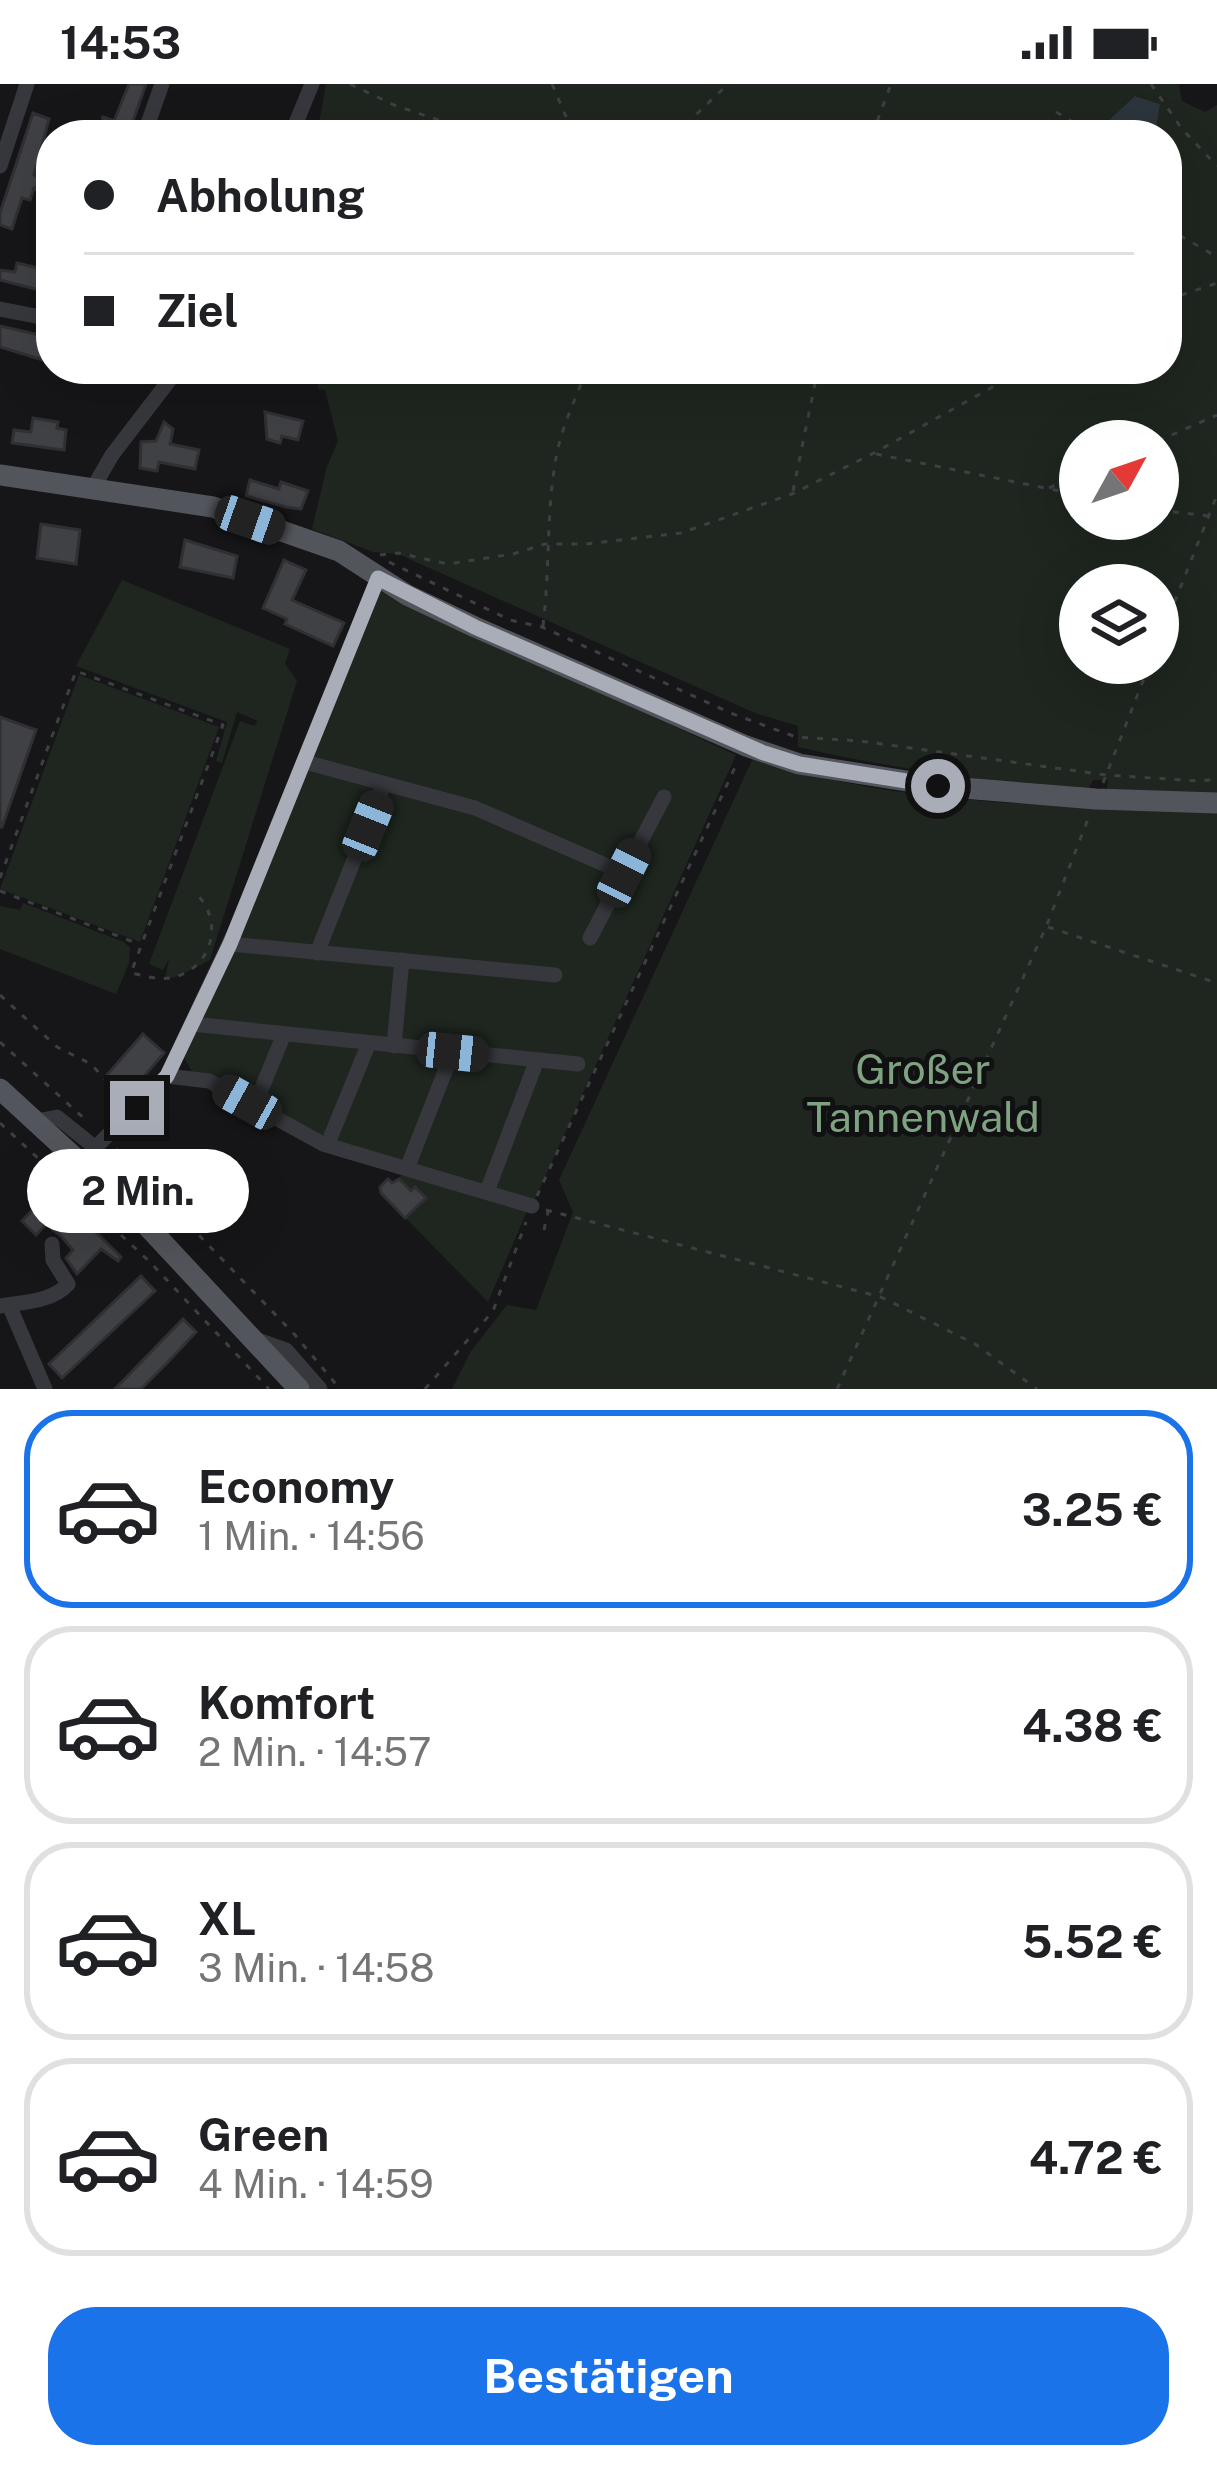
<!DOCTYPE html>
<html lang="de">
<head>
<meta charset="utf-8">
<style>
  body { margin:0; font-family:"Public Sans",sans-serif; background:#f6f6f6; color:#202124; height:100vh; display:flex; flex-direction:column; font-size:45px; white-space:nowrap }
  * { box-sizing:border-box; margin:0 }
  p { font-size:39px; color:#757577 }
  .icon { flex:none; width:66px; height:66px; fill:none; stroke:currentColor; stroke-width:2; stroke-linecap:round; stroke-linejoin:round }
  .map { position:relative; height:1305px; overflow:hidden }
  .side { display:flex; flex-direction:column; background:#fff; flex:1 }
  .side>* { flex:none }
  .hud { position:absolute; left:36px; top:36px; width:1146px; height:264px; border-radius:48px; box-shadow:0 12px 48px #0002; display:grid; align-content:center; height:264px; padding:0 48px; background:#fff }
  .needle { width:78px; rotate:50deg }
  .tools { position:absolute; left:1059px; top:336px; display:grid; gap:24px }
  .tools a { display:grid; place-items:center; width:120px; height:120px; border-radius:50%; background:#fff; box-shadow:0 12px 48px #0002; font-size:60px }
  .end { position:absolute; width:54px; height:54px; margin:-27px; border:15px solid #a8adb8; background:#111; box-shadow:0 0 0 6px #111 }
  .from { border-radius:50% }
  .bubble { position:absolute; height:84px; border-radius:42px; background:#fff; box-shadow:0 12px 48px #0002; font-size:39px; font-weight:700; line-height:84px; text-align:center }
  .car { position:absolute; width:36px; height:72px; margin:-36px -18px; border-radius:15px; box-shadow:0 0 9px 3px #0007; background:linear-gradient(#222 24%,#8ab4d8 0 40%,#222 0 76%,#8ab4d8 0 86%,#222 0) }
  .hud b { display:flex; align-items:center; gap:42px; height:114px; font-size:45px }
  .hud b+b { border-top:3px solid #e0e0e0 }
  .hud i { width:30px; height:30px; background:#202124 }
  ul { padding:21px 0 0; list-style:none }
  li { display:flex; align-items:center; gap:36px; height:198px; margin:0 24px 18px; padding:0 24px; border:6px solid #e0e0e0; border-radius:48px }
  li div { flex:1 }
  li b { display:block; font-size:45px }
  li em { font-style:normal; font-weight:700 }
  li.current { border-color:#1a73e8 }
  li>.icon { width:108px; height:108px; stroke-width:1.5 }
  .primary-button { display:flex; gap:24px; margin-top:auto; padding:24px 48px }
  .primary-button a { flex:1; height:138px; border-radius:48px; background:#1a73e8; color:#fff; font-size:48px; font-weight:700; line-height:138px; text-align:center }
  .status { display:flex; justify-content:space-between; align-items:center; height:84px; padding:0 60px; background:#fff; direction:ltr }
  .status svg { height:33px; fill:currentColor }
  .map>svg:first-child { display:block }
  .green { fill:#1e261f; fill-rule:evenodd }
  .water { fill:#2c353c }
  .building { fill:#404145; stroke:#303034; stroke-width:3 }
  .lines { fill:none; stroke-linecap:round; stroke-linejoin:round }
  .path { stroke:#3d3f44; stroke-width:3; stroke-dasharray:6 9; stroke-linecap:butt }
  .minor { stroke:#37383d; stroke-width:15 }
  .major { stroke:#53555c; stroke-width:21 }
  .route { stroke:#a8adb8; stroke-width:15 }
  .labels { text-anchor:middle; stroke-width:10; stroke-linejoin:round; paint-order:stroke }
  .park-label { font-size:42px; fill:#7fa381; stroke:#111113 }
</style>
</head>
<body>
<div class="status"><b>14:53</b><svg viewBox="0 0 49 12"><path d="M0 12V9h3v3zM5 12V6h3v6zM10 12V3h3v9zM15 12V0h3v12zM26 1h20v11H26zM47 4h2v5h-2z"/></svg></div>
<div class="map">
<svg width="1217" height="1305" viewBox="0 0 1217 1305">
  <rect width="100%" height="100%" fill="#161618"/>
  <path class="green" d="M326,0H1179L1182,17L1205,28L1217,21V710L1106,709L1108,696H1093L1087,708C990,698 894,685 798,663V642L755,629L398,470L373,468L312,445L327,382L338,357L325,306L318,305L317,285H1167V51H1116L1156,46L1160,20L1136,12L1094,50L1043,41L1035,51H317ZM1080,357H1158V435H1080ZM1080,501H1158V579H1080Z
    M122,496L290,565L285,580L297,597L210,876L179,892L165,895L169,875L163,886L149,880L240,637L254,642L258,637L237,628L222,679L216,677L227,638L76,582Z
    M380,507L736,671L532,1122L323,1060L192,988L180,966Z
    M79,591L219,643L140,858L0,805Z
    M753,674C897,723 1066,722 1217,727V1305H452L471,1267L507,1221L536,1226L573,1128L559,1096Z
    M23,819L124,858L130,864L129,879L116,910L0,865V822L20,826Z
    M402,1091L527,1127L488,1218L381,1109Z"/>
  <path class="water" d="M1135,12L1160,20L1156,46L1116,51H1035L1043,41L1094,50Z"/>
  <path class="building" d="M129,0H146L128,51H101L103,33L114,37Z
    M33,29L49,35L34,91L51,100L48,109L34,104L30,116L22,114L12,145L0,141V129Z
    M17,179L51,187V209L0,196V186L15,188Z
    M0,242L49,253L43,276L0,263Z
    M265,328L303,337L298,356L282,352L280,359L267,355Z
    M33,334L58,338L57,344L66,346L64,366L12,359L14,346L31,348Z
    M164,338L173,345L170,360L199,366L195,385L159,378L157,387L140,384L141,358L156,357Z
    M250,396L279,405L281,398L308,407L301,425L286,423L246,412Z
    M41,440L80,446L76,480L37,474Z
    M185,456L237,472L233,494L180,483Z
    M284,476L306,486L292,516L344,539L333,562L285,540L287,535L263,524Z
    M0,633L36,646L2,743H0Z
    M143,950L164,969L128,1011L106,992Z
    M388,1095L392,1099L399,1095L411,1107L415,1103L426,1114L405,1134L381,1109L380,1103Z
    M52,1105L121,1173L118,1177L101,1165L77,1190L66,1174L73,1166L61,1152L46,1140L36,1151L22,1137Z
    M141,1192L155,1207L62,1294L49,1280Z
    M183,1235L196,1248L167,1279L141,1305H115Z"/>
  <g class="lines">
    <path class="path" d="M350,0L394,21L483,51
      M552,0L574,51
      M1151,0L1182,45L1217,82
      M1056,28L1095,51
      M864,39L883,44
      M675,51L728,0
      M872,51L891,0
      M1167,144L1217,173
      M1167,216L1217,199
      M1158,357L1217,331
      M876,370L1080,411
      M1049,404L1080,391
      M793,407L818,285
      M1158,426L1209,432
      M380,471L398,469L448,480L513,470L545,460H586L681,449L792,410L874,369L1025,285
      M389,478L510,536L542,543L733,630L796,653L860,657L1106,691L1199,697L1217,695
      M543,542C550,486 546,430 556,374C561,344 576,314 587,285
      M1158,560L1217,411
      M1103,699L1150,579
      M0,794L76,587L223,641L131,889C147,892 162,898 178,892C216,879 223,831 193,807
      M0,807L139,860
      M1048,843L1217,899
      M0,911L57,963L91,980L117,1009
      M0,958L88,1038
      M0,1039L150,1178L269,1305
      M116,1065L295,1251L340,1305
      M537,1112L737,679
      M546,1126L881,1213L975,1260L1037,1305
      M544,1146L548,1128
      M425,1305L493,1227L526,1138
      M837,1305L1046,843L1090,730"/>
    <path class="minor" d="M144,51L162,0
      M291,51L312,0
      M0,82L27,0
      M0,225L51,235
      M93,404L112,371L178,285
      M305,678L475,724L624,789
      M590,854L664,713
      M230,860L555,891
      M317,869L384,700
      M192,940L578,980
      M394,962L402,876
      M167,992L209,997L323,1060L532,1122
      M257,1016L284,950
      M37,1037L57,1033L97,1065
      M331,1052L369,959
      M82,1077L167,992L235,847L378,494
      M410,1077L453,967
      M489,1102L537,976
      M9,1221L45,1305
      M0,1222C23,1218 52,1218 68,1200L53,1176L52,1160
      M258,1256L286,1266L320,1305"/>
    <path class="major" d="M0,391L213,423L339,467L407,511L475,543L746,662L799,680L938,702L1096,715L1217,719
      M0,1005L136,1130L299,1305"/>
  </g>
  <g class="lines">
    <path class="route" d="M137,1024L167,992L230,860L378,494L475,543L764,669L799,680L938,702"/>
  </g>
  <g class="labels">
    <g class="park-label">
      <text x="923" y="1000">Großer<tspan x="923" dy="48">Tannenwald</tspan></text>
    </g>
  </g>
</svg>
<div class="tools">
<a><svg class="needle" viewBox="-14 -14 28 28"><path d="M0-13l5 13h-10z" fill="#e53935"/><path d="M0 13l5-13h-10z" fill="#757577"/></svg></a>
<a><svg class="icon" aria-label="layers" viewBox="0 0 24 24"><path d="M12 4l9 5-9 5-9-5zM3 14l9 5 9-5"/></svg></a>
</div>
<i class="end from" style="left:938px;top:702px"></i>
<i class="end" style="left:137px;top:1024px"></i>
<div class="bubble" style="left:27px;top:1065px;width:222px">2 Min.</div>
<i class="car" style="left:250px;top:436px;rotate:109deg"></i>
<i class="car" style="left:368px;top:742px;rotate:22deg"></i>
<i class="car" style="left:624px;top:789px;rotate:27deg"></i>
<i class="car" style="left:453px;top:968px;rotate:96deg"></i>
<i class="car" style="left:247px;top:1018px;rotate:299deg"></i>
<div class="hud">
<b><i class="from"></i>Abholung</b>
<b><i></i>Ziel</b>
</div>
</div>
<section class="side">
<ul>
<li class="current"><svg class="icon" aria-label="car" viewBox="0 0 24 24"><path d="M5 17H2v-5l4-1 3-4h7l3 4 3 1v5h-3M9 17h6M6 11h13"/><circle cx="7" cy="17" r="2"/><circle cx="17" cy="17" r="2"/></svg><div><b>Economy</b><p>1 Min. · 14:56</p></div><em>3.25 €</em></li>
<li><svg class="icon" aria-label="car" viewBox="0 0 24 24"><path d="M5 17H2v-5l4-1 3-4h7l3 4 3 1v5h-3M9 17h6M6 11h13"/><circle cx="7" cy="17" r="2"/><circle cx="17" cy="17" r="2"/></svg><div><b>Komfort</b><p>2 Min. · 14:57</p></div><em>4.38 €</em></li>
<li><svg class="icon" aria-label="car" viewBox="0 0 24 24"><path d="M5 17H2v-5l4-1 3-4h7l3 4 3 1v5h-3M9 17h6M6 11h13"/><circle cx="7" cy="17" r="2"/><circle cx="17" cy="17" r="2"/></svg><div><b>XL</b><p>3 Min. · 14:58</p></div><em>5.52 €</em></li>
<li><svg class="icon" aria-label="car" viewBox="0 0 24 24"><path d="M5 17H2v-5l4-1 3-4h7l3 4 3 1v5h-3M9 17h6M6 11h13"/><circle cx="7" cy="17" r="2"/><circle cx="17" cy="17" r="2"/></svg><div><b>Green</b><p>4 Min. · 14:59</p></div><em>4.72 €</em></li>
</ul>
<div class="primary-button"><a>Bestätigen</a></div>
</section>
</body>
</html>
